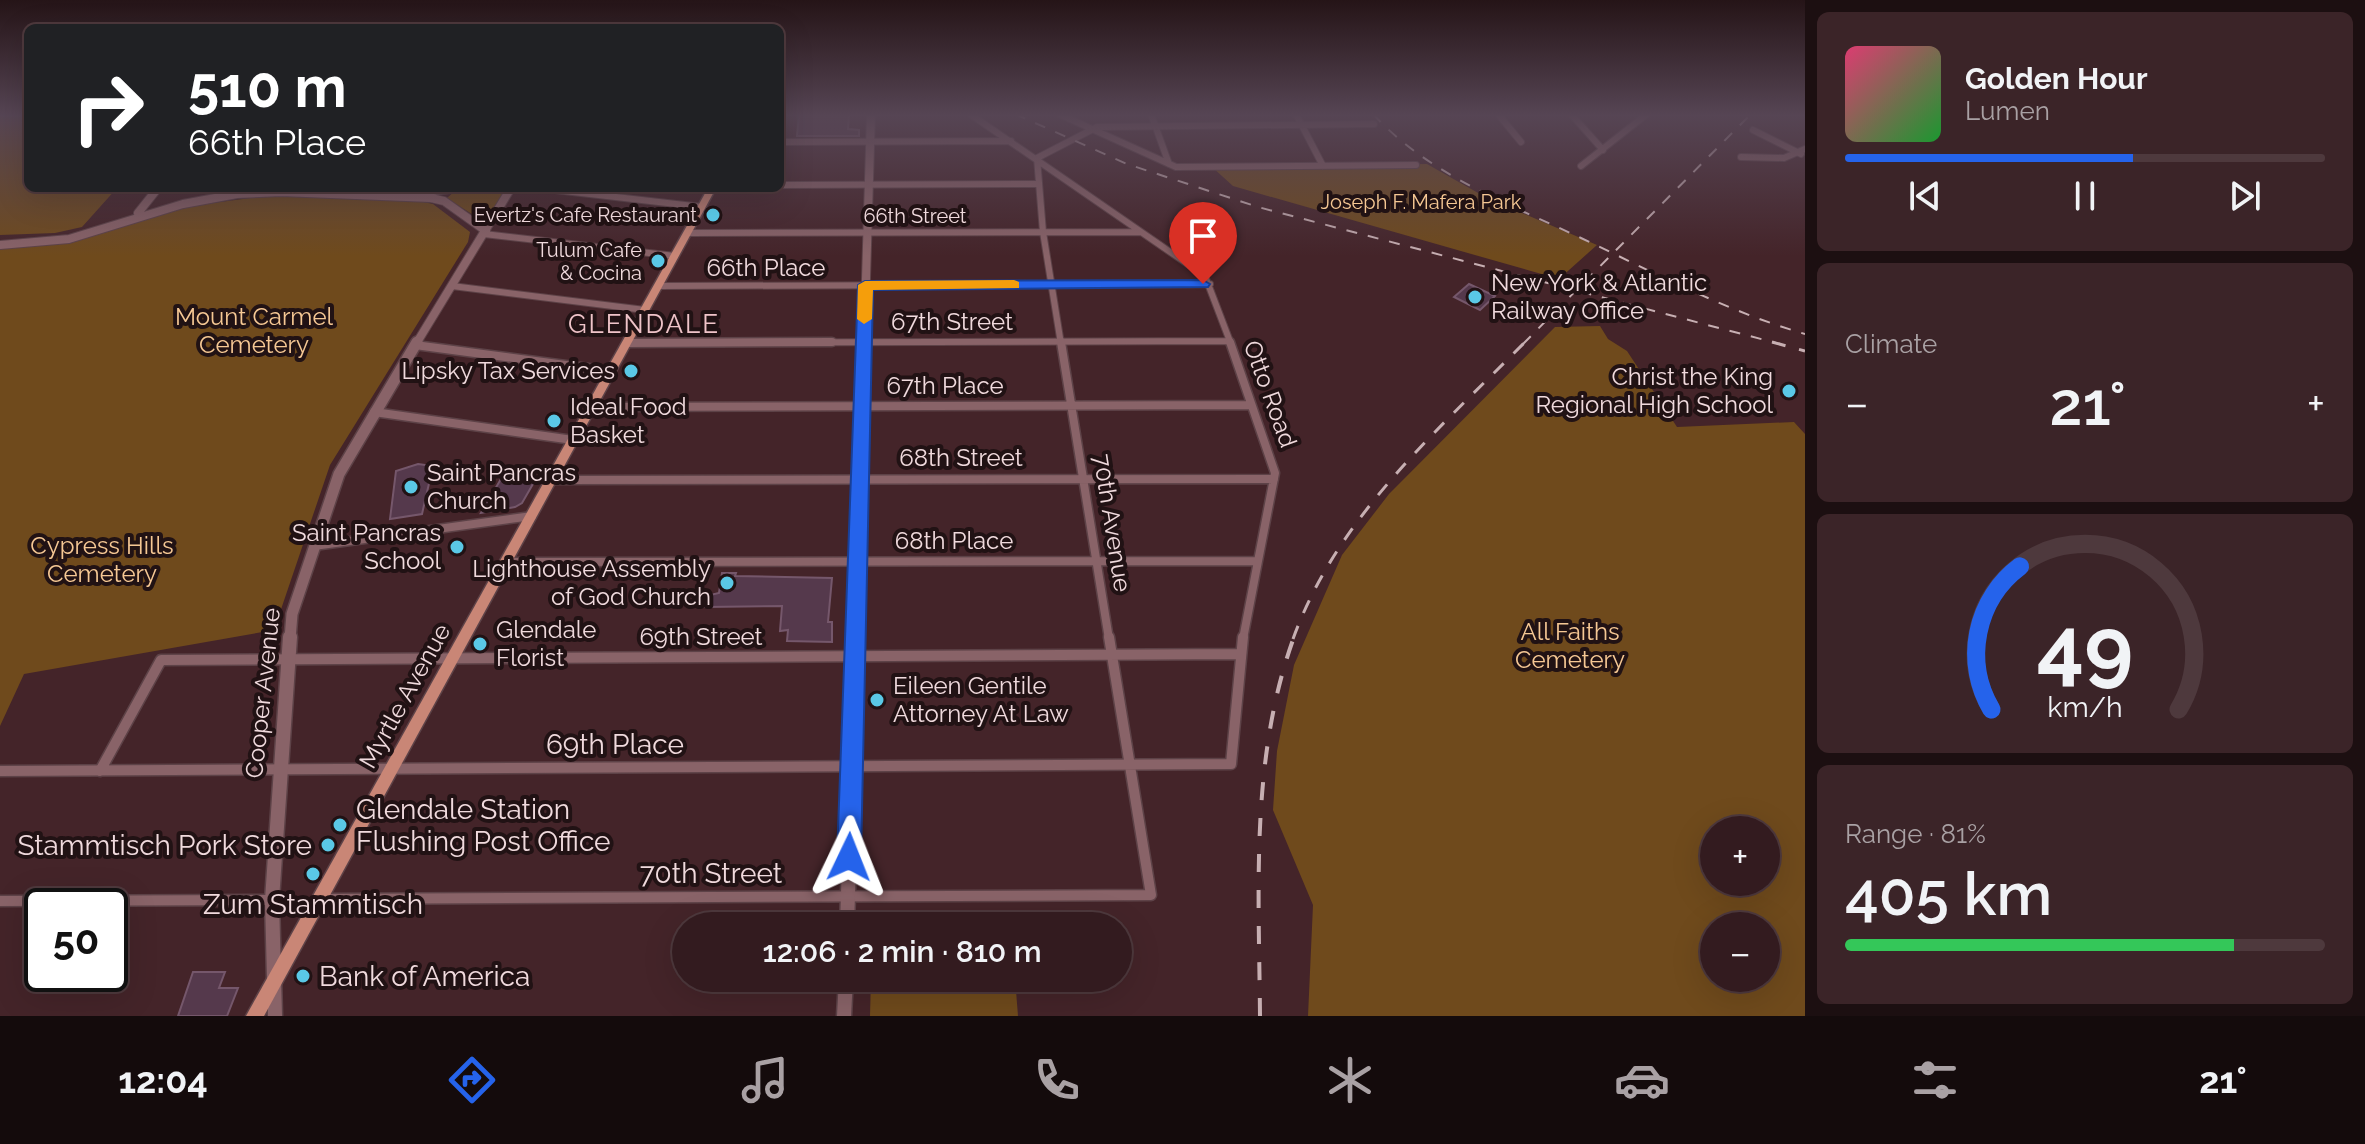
<!DOCTYPE html>
<html lang="en">
<head>
<meta charset="utf-8">
<style>
  :root { --surface:#331b1f; --page:#3b2428; --text:#f1f3f6; --muted:#a9a1a4; --line:#4e393d; --accent:#2563eb }
  body { margin:0; font-family:Raleway,sans-serif; background:var(--page); color:var(--text); height:100vh; display:flex; flex-direction:column; font-size:30px; white-space:nowrap }
  * { box-sizing:border-box; margin:0 }
  p { font-size:26px; color:var(--muted) }
  .icon { flex:none; width:44px; height:44px; fill:none; stroke:currentColor; stroke-width:2; stroke-linecap:round; stroke-linejoin:round }
  .map { position:relative; flex:1; overflow:hidden }
  .panel { display:flex; flex-direction:column; gap:12px; padding:12px; background:#1c0f11; width:560px }
  .panel>* { flex:none }
  .guide { position:absolute; left:24px; top:24px; width:760px; height:168px; border-radius:12px; box-shadow:0 8px 32px #0002,0 0 0 2px var(--line); background:#202124; color:#fff; overflow:hidden }
  .buttons { position:absolute; left:1700px; top:816px; display:grid; gap:16px }
  .buttons a { display:grid; place-items:center; width:80px; height:80px; border-radius:50%; background:var(--surface); box-shadow:0 8px 32px #0002,0 0 0 2px var(--line); font-size:40px }
  .speed { position:absolute; left:24px; top:888px; display:flex; gap:16px; font-size:40px; font-weight:700; text-align:center }
  .speed>* { display:grid; place-content:center; width:104px; height:104px; border-radius:50%; background:var(--surface); box-shadow:0 8px 32px #0002,0 0 0 2px var(--line); line-height:1 }
  .speed .limit { border:4px solid #111; border-radius:12px; background:#fff; color:#111 }
  .pin { position:absolute; display:grid; place-items:center; width:68px; height:68px; color:#fff; margin:-82px -34px; border-radius:50% 50% 50% 0; rotate:-45deg; box-shadow:0 0 8px #0007 }
  .pin .icon { rotate:45deg }
  .me { position:absolute; width:88px; margin:-44px; rotate:2deg; stroke-linejoin:round; filter:drop-shadow(0 0 6px #0008) }
  .turn { display:flex; align-items:center; gap:28px; height:168px; padding:0 32px; font-size:36px }
  .turn .icon { width:104px; height:104px; stroke-width:2.5 }
  .turn b { display:block; font-size:56px; line-height:68px }
  .big { font-size:60px; font-weight:600; line-height:1.1 }
  .panel .card { flex:1; display:flex; flex-direction:column; justify-content:center; gap:12px; min-width:0; padding:0 28px; border-radius:12px; background:var(--page) }
  .panel .dial { align-items:center; gap:0 }
  .dial svg { height:208px; overflow:visible; fill:none; stroke:var(--line); stroke-width:7; stroke-linecap:round; text-anchor:middle }
  .dial text { fill:var(--text); stroke:none }
  .song { display:flex; align-items:center; gap:24px }
  .cover { width:96px; height:96px; border-radius:12px; background:linear-gradient(135deg,hsl(340 70% 55%),hsl(130 70% 35%)) }
  .played { height:8px; border-radius:4px; background:linear-gradient(90deg,var(--accent) 60%,var(--line) 60%) }
  .keys { display:flex; justify-content:space-around; direction:ltr }
  .heat { display:flex; justify-content:space-between; align-items:center; font-size:44px; direction:ltr }
  .charge { height:12px; border-radius:6px; background:linear-gradient(90deg,#34c759 81%,var(--line) 0) }
  .trip { position:absolute; left:672px; top:912px; width:460px; height:80px; border-radius:40px; background:var(--surface); box-shadow:0 8px 32px #0002,0 0 0 2px var(--line); font-weight:600; line-height:80px; text-align:center }
  .tab-bar { display:flex; height:128px; justify-content:space-around; align-items:center; background:#140b0c; color:var(--muted) }
  .tab-bar .icon { width:56px; height:56px }
  .tab-bar .on { color:var(--accent) }
  .tab-bar b { font-size:36px; color:var(--text) }
  main { display:flex; flex:1; min-height:0 }
  .map>svg:first-child { display:block }
  .green { fill:#6f4a1c; fill-rule:evenodd }
  .building { fill:#55394c; stroke:#75576b; stroke-width:2 }
  .lines { fill:none; stroke-linecap:round; stroke-linejoin:round }
  .street-far2-casing { stroke:#5d4247; stroke-width:8 }
  .street-far1-casing { stroke:#5d4247; stroke-width:11 }
  .street-casing { stroke:#5d4247; stroke-width:13 }
  .secondary-far2-casing { stroke:#5d4247; stroke-width:10 }
  .secondary-far1-casing { stroke:#5d4247; stroke-width:14 }
  .secondary-casing { stroke:#5d4247; stroke-width:17 }
  .primary-casing { stroke:#5d4247; stroke-width:3 }
  .street-far2 { stroke:#896368; stroke-width:6 }
  .street-far1 { stroke:#896368; stroke-width:8 }
  .street { stroke:#896368; stroke-width:10 }
  .secondary-far2 { stroke:#896368; stroke-width:8 }
  .secondary-far1 { stroke:#896368; stroke-width:11 }
  .secondary { stroke:#896368; stroke-width:14 }
  .primary { fill:#c98676; fill-rule:evenodd }
  .rail-far2 { stroke:#c7afb2; stroke-width:2; stroke-dasharray:11 11; stroke-linecap:butt }
  .rail-far1 { stroke:#c7afb2; stroke-width:3; stroke-dasharray:14 14; stroke-linecap:butt }
  .rail { stroke:#c7afb2; stroke-width:4; stroke-dasharray:18 18; stroke-linecap:butt }
  .route { fill:#2563eb; stroke:#184099; stroke-width:2 }
  .slow { fill:#f59e0b }
  .poi-dot { fill:#5ac8e6; stroke:#211214; stroke-width:3 }
  .labels { text-anchor:middle; stroke-width:8; stroke-linejoin:round; paint-order:stroke }
  .far-park-label { font-size:20px; fill:#f6c894; stroke:#211214 }
  .far-poi-label { font-size:20px; fill:#f0dadd; stroke:#211214; text-anchor:end }
  .far-street-label { font-size:20px; fill:#f0dadd; stroke:#211214 }
  .street-label { font-size:24px; fill:#f0dadd; stroke:#211214 }
  .poi-label { font-size:24px; fill:#f0dadd; stroke:#211214; text-anchor:start }
  .park-label { font-size:24px; fill:#f6c894; stroke:#211214 }
  .neighbourhood-label { font-size:26px; letter-spacing:2px; fill:#efc4c9; stroke:#211214 }
  .near-street-label { font-size:28px; fill:#f0dadd; stroke:#211214 }
  .near-poi-label { font-size:28px; fill:#f0dadd; stroke:#211214; text-anchor:start }
</style>
</head>
<body>
<main>
<div class="map">
<svg width="1805" height="1016" viewBox="0 0 1805 1016">
  <rect width="100%" height="100%" fill="#442429"/>
  <path class="green" d="M0 114H28V188H117L82 227 55 233 0 235Z
    M1427 164 1487 198 1597 245 1559 279 1233 186 1212 167Z
    M474 188H507L494 215 481 220 447 198 455 191Z
    M280 194 419 201 433 204 470 232 468 242 330 465 274 630 24 674 0 726V247L65 243 190 206Z
    M1600 326 1608 339 1627 351 1677 427 1794 422 1805 434V1016H1308L1313 905 1273 810 1277 751 1294 665 1342 555 1389 494 1555 327ZM1714 830H1766V882H1714ZM1714 926H1766V978H1714Z
    M1010 911 1011 926H871V913Z
    M871 978H1015L1018 1016H870Z"/>
  <path class="building" d="M849 114 848 129 859 130V136H797L799 115Z
    M1469 284 1495 296 1480 310 1454 297Z
    M418 464 433 466 422 514 390 519 396 471Z
    M505 472 537 477 522 503 515 507 481 513Z
    M722 573H736L735 576 832 578 828 622H832V642L787 641 788 630 780 631 782 606 705 607 706 596 719 593Z
    M193 972H225L219 988H238L227 1016H178Z"/>
  <g class="lines">
    <g class="street-far2-casing">
      <path id="street-far2" d="M970 114 1205 276 1231 344
        M1059 114 1176 167 1416 165
        M1151 114 1169 164
        M1296 114 1323 166
        M1498 114 1521 142
        M1571 114 1603 150
        M1753 130 1801 154
        M780 142 1011 141
        M1741 157 1784 158 1805 149
        M1037 158 1097 127 1374 124
        M1037 158 1043 232 1061 344
        M1581 166 1647 114
        M780 185 1037 184
        M538 188 702 207
        M688 233 1141 232
        M484 234 675 256
        M452 286 645 310
        M659 286 1210 284
        M627 343 1229 341"/>
    </g>
    <g class="street-far1-casing">
      <path id="street-far1" d="M1061 342 1109 639
        M1230 342 1275 473 1243 639
        M627 343 832 342
        M415 345 611 371
        M592 407 1251 405
        M374 412 573 440
        M552 480 1274 479
        M314 546 532 516
        M506 562 1257 561"/>
    </g>
    <g class="street-casing">
      <path id="street" d="M0 771 1231 764 1243 637
        M100 771 161 660 1241 654
        M320 899 1151 895 1109 637
        M0 901 272 900"/>
    </g>
    <g class="secondary-far2-casing">
      <path id="secondary-far2" d="M421 192 460 188
        M138 213 158 188
        M0 245 69 239 183 204 237 194 281 192 431 198 444 201 486 231
        M416 344 511 188
        M864 344 871 114"/>
    </g>
    <g class="secondary-far1-casing">
      <path id="secondary-far1" d="M290 639 292 614 339 474 417 342
        M855 639 864 342"/>
    </g>
    <g class="secondary-casing">
      <path id="secondary" d="M847 926 856 637
        M275 1016 272 900 290 637
        M844 1016 846 978"/>
    </g>
    <g class="primary-casing">
      <path id="primary" d="M708 188H716L264 1016H246Z"/>
    </g>
    <use href="#street-far2" class="street-far2"/>
    <use href="#street-far1" class="street-far1"/>
    <use href="#street" class="street"/>
    <use href="#secondary-far2" class="secondary-far2"/>
    <use href="#secondary-far1" class="secondary-far1"/>
    <use href="#secondary" class="secondary"/>
    <use href="#primary" class="primary"/>
    <path class="rail-far2" d="M1015 114 1127 164 1258 207 1780 344
      M1373 114C1429 175 1507 203 1581 238 1655 273 1726 311 1805 334
      M1523 344 1751 114"/>
    <path class="rail-far1" d="M1772 342 1805 351
      M1293 639C1337 517 1436 432 1525 342"/>
    <path class="rail" d="M1260 1016C1259 889 1250 758 1294 637"/>
  </g>
  <linearGradient id="sky" x2="0" y2="1"><stop stop-color="#251417"/><stop offset="0.45" stop-color="#564554"/><stop offset="1" stop-color="#564554" stop-opacity="0"/></linearGradient>
  <rect width="1805" height="256" fill="url(#sky)"/>
  <path class="route" d="M1203 280 1210 284 1208 287 873 290 861 857 858 865 849 869 841 865 837 857 858 285 865 281Z"/>
  <path class="slow" d="M1014 280 1019 282V288L873 290 872 319 864 324 857 319 858 285 865 281Z"/>
  <g class="poi-dot">
    <circle cx="713" cy="215" r="8"/>
    <circle cx="658" cy="261" r="8"/>
    <circle cx="1475" cy="297" r="8"/>
    <circle cx="631" cy="371" r="8"/>
    <circle cx="1789" cy="391" r="8"/>
    <circle cx="554" cy="421" r="8"/>
    <circle cx="411" cy="487" r="8"/>
    <circle cx="457" cy="547" r="8"/>
    <circle cx="727" cy="583" r="8"/>
    <circle cx="480" cy="644" r="8"/>
    <circle cx="877" cy="700" r="8"/>
    <circle cx="340" cy="825" r="8"/>
    <circle cx="328" cy="845" r="8"/>
    <circle cx="313" cy="874" r="8"/>
    <circle cx="303" cy="976" r="8"/>
  </g>
  <g class="labels">
    <g class="far-park-label">
      <text x="1421" y="209">Joseph F. Mafera Park</text>
    </g>
    <g class="far-poi-label">
      <text x="697" y="222">Evertz's Cafe Restaurant</text>
      <text x="642" y="257">Tulum Cafe<tspan x="642" dy="23">&amp; Cocina</tspan></text>
    </g>
    <g class="far-street-label">
      <text x="915" y="223">66th Street</text>
    </g>
    <g class="street-label">
      <text x="766" y="276">66th Place</text>
      <text x="952" y="330">67th Street</text>
      <text x="945" y="394">67th Place</text>
      <text transform="translate(1270 394) rotate(70)" y="8">Otto Road</text>
      <text x="961" y="466">68th Street</text>
      <text transform="translate(1112 523) rotate(81)" y="8">70th Avenue</text>
      <text x="954" y="549">68th Place</text>
      <text x="701" y="645">69th Street</text>
      <text transform="translate(263 693) rotate(-84)" y="8">Cooper Avenue</text>
      <text transform="translate(405 696) rotate(-61)" y="8">Myrtle Avenue</text>
    </g>
    <g class="poi-label">
      <text x="1491" y="291">New York &amp; Atlantic<tspan x="1491" dy="28">Railway Office</tspan></text>
      <text x="615" y="379" text-anchor="end">Lipsky Tax Services</text>
      <text x="1773" y="385" text-anchor="end">Christ the King<tspan x="1773" dy="28">Regional High School</tspan></text>
      <text x="570" y="415">Ideal Food<tspan x="570" dy="28">Basket</tspan></text>
      <text x="427" y="481">Saint Pancras<tspan x="427" dy="28">Church</tspan></text>
      <text x="441" y="541" text-anchor="end">Saint Pancras<tspan x="441" dy="28">School</tspan></text>
      <text x="711" y="577" text-anchor="end">Lighthouse Assembly<tspan x="711" dy="28">of God Church</tspan></text>
      <text x="496" y="638">Glendale<tspan x="496" dy="28">Florist</tspan></text>
      <text x="893" y="694">Eileen Gentile<tspan x="893" dy="28">Attorney At Law</tspan></text>
    </g>
    <g class="park-label">
      <text x="254" y="325">Mount Carmel<tspan x="254" dy="28">Cemetery</tspan></text>
      <text x="102" y="554">Cypress Hills<tspan x="102" dy="28">Cemetery</tspan></text>
      <text x="1570" y="640">All Faiths<tspan x="1570" dy="28">Cemetery</tspan></text>
    </g>
    <g class="neighbourhood-label">
      <text x="644" y="333">GLENDALE</text>
    </g>
    <g class="near-street-label">
      <text x="615" y="754">69th Place</text>
      <text x="711" y="883">70th Street</text>
    </g>
    <g class="near-poi-label">
      <text x="356" y="819">Glendale Station<tspan x="356" dy="32">Flushing Post Office</tspan></text>
      <text x="312" y="855" text-anchor="end">Stammtisch Pork Store</text>
      <text x="313" y="914" text-anchor="middle">Zum Stammtisch</text>
      <text x="319" y="986">Bank of America</text>
    </g>
  </g>
</svg>
<div class="buttons">
<a>+</a>
<a>−</a>
</div>
<div class="speed"><div class="limit">50</div></div>
<div class="pin" style="left:1203px;top:284px;background:#d93025"><svg class="icon" aria-label="arrive" viewBox="0 0 24 24"><path d="M6 21V4h12l-3 4 3 4H6"/></svg></div>
<svg class="me" style="left:849px;top:857px" viewBox="-20 -20 40 40"><path d="M0-17L14 15 0 8-14 15z" fill="#2563eb" stroke="#fff" stroke-width="4"/></svg>
<div class="trip">12:06 · 2 min · 810 m</div>
<div class="guide">
<div class="turn"><svg class="icon" aria-label="right" viewBox="0 0 24 24"><path d="M7 20v-9h11M14 6l5 5-5 5"/></svg><div><b>510 m</b>66th Place</div></div>
</div>
</div>
<section class="panel">
<div class="card">
<div class="song"><i class="cover"></i><div><b>Golden Hour</b><p>Lumen</p></div></div>
<div class="played"></div>
<div class="keys"><svg class="icon" aria-label="previous" viewBox="0 0 24 24"><path d="M18 5L8 12l10 7zM5 5v14"/></svg><svg class="icon" aria-label="pause" viewBox="0 0 24 24"><path d="M8 5v14M16 5v14"/></svg><svg class="icon" aria-label="next" viewBox="0 0 24 24"><path d="M6 5l10 7-10 7zM19 5v14"/></svg></div>
</div>
<div class="card"><p>Climate</p>
<div class="heat"><a>−</a><b class="big">21°</b><a>+</a></div>
</div>
<div class="card dial"><svg viewBox="0 0 100 80">
<path d="M14 69A42 42 0 1 1 86 69"/>
<path d="M14 69A42 42 0 0 1 25 14" stroke="#2563eb"/>
<text x="50" y="56" font-size="32" font-weight="700">49</text>
<text x="50" y="72" font-size="11">km/h</text>
</svg></div>
<div class="card"><p>Range · 81%</p><b class="big">405 km</b><div class="charge"></div></div>
</section>
</main>
<nav class="tab-bar">
<b>12:04</b>
<svg class="icon on" aria-label="directions" viewBox="0 0 24 24"><path d="M12 3l9 9-9 9-9-9zM9 14v-3h6M13 9l2 2-2 2"/></svg>
<svg class="icon" aria-label="music" viewBox="0 0 24 24"><path d="M9 18V5l10-2v13"/><circle cx="6" cy="18" r="3"/><circle cx="16" cy="16" r="3"/></svg>
<svg class="icon" aria-label="phone" viewBox="0 0 24 24"><path d="M5 4h4l2 5-3 2q2 4 5 5l2-3 5 2v4C11 20 4 13 5 4z"/></svg>
<svg class="icon" aria-label="climate" viewBox="0 0 24 24"><path d="M12 3v18M4 7l16 10M4 17L20 7"/></svg>
<svg class="icon" aria-label="car" viewBox="0 0 24 24"><path d="M5 17H2v-5l4-1 3-4h7l3 4 3 1v5h-3M9 17h6M6 11h13"/><circle cx="7" cy="17" r="2"/><circle cx="17" cy="17" r="2"/></svg>
<svg class="icon" aria-label="filters" viewBox="0 0 24 24"><path d="M4 7h16M4 17h16"/><circle cx="9" cy="7" r="2"/><circle cx="15" cy="17" r="2"/></svg>
<b>21°</b>
</nav>
</body>
</html>
